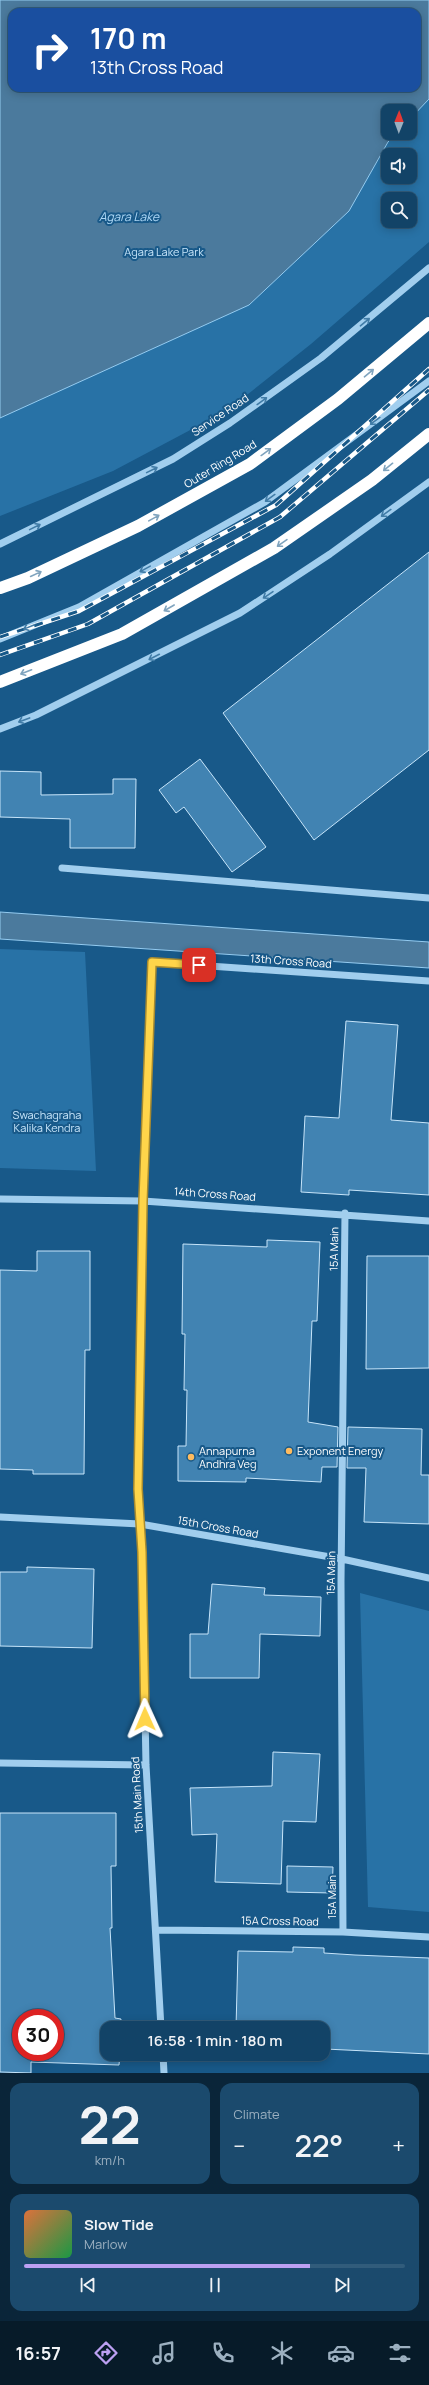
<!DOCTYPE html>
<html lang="en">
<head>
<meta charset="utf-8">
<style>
  :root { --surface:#124367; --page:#1b4a6d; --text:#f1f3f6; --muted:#9cb0c0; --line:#315c7b; --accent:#bca0f2 }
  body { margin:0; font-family:Manrope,sans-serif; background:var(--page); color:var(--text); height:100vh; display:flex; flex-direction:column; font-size:15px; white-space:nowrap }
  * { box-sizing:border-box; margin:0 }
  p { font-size:13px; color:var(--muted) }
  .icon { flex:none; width:22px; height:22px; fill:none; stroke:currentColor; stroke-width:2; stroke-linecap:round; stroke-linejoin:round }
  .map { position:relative; height:2073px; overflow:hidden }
  .side { display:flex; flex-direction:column; gap:10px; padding:10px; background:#0a2539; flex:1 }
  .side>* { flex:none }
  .banner { position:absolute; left:8px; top:8px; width:413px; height:84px; border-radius:12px; box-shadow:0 2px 10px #0003,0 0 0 1px var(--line); background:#1a4fa0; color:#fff; overflow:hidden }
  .needle { width:26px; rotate:1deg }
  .tools { position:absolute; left:381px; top:104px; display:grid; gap:8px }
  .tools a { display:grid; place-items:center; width:36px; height:36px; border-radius:8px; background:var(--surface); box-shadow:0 2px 10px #0003,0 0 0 1px var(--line); font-size:20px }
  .speed { position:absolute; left:12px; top:2009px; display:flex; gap:8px; font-size:20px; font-weight:700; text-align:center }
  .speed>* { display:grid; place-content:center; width:52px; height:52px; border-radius:50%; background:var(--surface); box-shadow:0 2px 10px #0003,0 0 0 1px var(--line); line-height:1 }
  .speed .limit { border:6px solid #d22; background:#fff; color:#111 }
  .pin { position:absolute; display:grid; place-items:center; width:34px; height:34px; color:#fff; margin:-17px; border-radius:8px; box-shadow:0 2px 6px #0006 }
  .me { position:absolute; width:44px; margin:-22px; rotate:359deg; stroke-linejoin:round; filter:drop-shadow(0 0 3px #0008) }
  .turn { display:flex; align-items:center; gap:14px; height:84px; padding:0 16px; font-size:18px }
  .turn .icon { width:52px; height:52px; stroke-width:2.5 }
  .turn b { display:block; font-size:28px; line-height:34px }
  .big { font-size:30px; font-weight:600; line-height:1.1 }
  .side .widget { flex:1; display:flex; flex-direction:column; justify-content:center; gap:6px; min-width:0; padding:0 14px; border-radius:12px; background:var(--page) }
  .side .dial { align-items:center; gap:0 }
  .dial b { font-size:52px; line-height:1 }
  .song { display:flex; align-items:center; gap:12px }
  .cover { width:48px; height:48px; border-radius:6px; background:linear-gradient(135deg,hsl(20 70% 55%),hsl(140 70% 35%)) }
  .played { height:4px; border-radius:2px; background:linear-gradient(90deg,var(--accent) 75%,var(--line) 75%) }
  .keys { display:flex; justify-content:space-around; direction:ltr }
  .heat { display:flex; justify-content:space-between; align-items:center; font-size:22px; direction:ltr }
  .side .tiles { flex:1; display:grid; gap:10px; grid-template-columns:1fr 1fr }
  .widget:last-child { grid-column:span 2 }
  .trip { position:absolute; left:100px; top:2021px; width:230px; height:40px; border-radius:12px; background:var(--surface); box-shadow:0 2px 10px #0003,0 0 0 1px var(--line); font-weight:600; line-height:40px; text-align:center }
  .tabs { display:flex; height:64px; justify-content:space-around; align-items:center; background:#071b29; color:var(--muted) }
  .tabs .icon { width:28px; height:28px }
  .tabs .on { color:var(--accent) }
  .tabs b { font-size:18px; color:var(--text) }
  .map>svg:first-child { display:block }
  .green { fill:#2872a6; fill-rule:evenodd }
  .water { fill:#4b7a9d; stroke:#94cbf0; fill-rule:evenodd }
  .building { fill:#4183b2; stroke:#c7e5fa; fill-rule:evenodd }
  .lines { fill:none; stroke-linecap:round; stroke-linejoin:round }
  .minor { stroke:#a1ceee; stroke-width:7 }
  .highway { stroke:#fff; stroke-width:12 }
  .rail-casing { stroke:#fff; stroke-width:4.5 }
  .rail { stroke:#185989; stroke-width:3; stroke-dasharray:9; stroke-linecap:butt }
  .oneway { stroke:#417ca7 }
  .oneway2 { stroke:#80a4be }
  .route-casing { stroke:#a68a30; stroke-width:10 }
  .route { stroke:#ffd54a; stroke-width:7 }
  .poi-dot { fill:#ffbb5e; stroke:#185989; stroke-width:1.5 }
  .labels { text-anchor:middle; stroke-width:4; stroke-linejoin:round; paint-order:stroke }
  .park-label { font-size:11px; fill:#c7e5fa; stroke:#185989 }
  .street-label { font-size:11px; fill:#fff; stroke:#185989 }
  .poi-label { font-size:11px; fill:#fff; stroke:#185989; text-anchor:start }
  .water-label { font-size:12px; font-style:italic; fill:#add7f5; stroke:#185989 }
</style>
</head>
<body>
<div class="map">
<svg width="429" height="2073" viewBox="0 0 429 2073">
  <rect width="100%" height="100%" fill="#185989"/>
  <path class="green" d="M0 0H429V242L311 344 228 410 113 471 0 516ZM12 12H417V88H12ZM388 111H410V133H388ZM388 155H410V177H388ZM388 199H410V221H388Z
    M0 949 85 952 96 1171 0 1168Z
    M360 1593 429 1611V1912L368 1907Z"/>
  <path class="water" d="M0 0H429V99L410 119V111H388V133H397L388 142 349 211 249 305 0 418ZM12 12H417V88H12Z
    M0 912 429 942V968L0 939Z"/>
  <path class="building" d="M429 552V750L314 840 223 713Z
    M200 759 266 847 232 872 184 807 176 813 159 790Z
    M0 771 41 772V795L113 794V779H136L135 848H70V819L0 817Z
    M346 1021 398 1025 391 1120 429 1123V1195L349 1190V1195L301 1192 305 1116 339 1118Z
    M267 1240 320 1242 317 1321H312L308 1422 338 1427 337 1467H322L321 1482 246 1478V1482L178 1481V1446H186L187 1390H184L185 1334H182L183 1244 267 1247Z
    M37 1251H90V1350H85L84 1474H33V1470L0 1469V1270L37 1271Z
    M367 1256H429V1368L366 1369Z
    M348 1427 422 1429 421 1475H429V1524L364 1522 366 1468H347Z
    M27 1567 94 1569 92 1648 0 1646V1572H27Z
    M212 1584 265 1588 264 1595 321 1597 320 1636 260 1634 259 1678H190V1634H208Z
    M273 1752 320 1754 316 1822 283 1821 281 1884 215 1882 217 1834 192 1835 190 1788 272 1786Z
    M0 1813H116V1866H111L112 1928H110L115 2018 121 2019 120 2028H107V2054H120L119 2065 31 2062V2073L0 2072ZM21 2018H55V2052H21Z
    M287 1866 333 1867 332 1893 287 1892Z
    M293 1947 324 1948V1953L355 1955 429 1958V2054L325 2049 326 2028H236L238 1951 293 1952Z"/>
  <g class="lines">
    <path class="minor" d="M0 544 173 459 230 423 321 358 429 268
      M0 639 79 607 265 502 429 381
      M0 729 36 715 240 613 330 554 429 482
      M62 868 429 898
      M0 1199 143 1201 429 1221
      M0 1517 140 1524 342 1559 429 1578
      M0 1763 146 1765
      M156 1930 343 1932 429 1937
      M343 1932 341 1582 345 1213
      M161 2028 146 1765 142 1552 138 1489 143 1201 152 962 429 981
      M163 2054 164 2073"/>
    <path class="highway" d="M0 588 28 578 138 526 250 464 338 399 429 323
      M0 682 122 634 274 548 372 480 429 434"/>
    <g class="rail-casing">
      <path id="rail" d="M0 637 79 611 276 505 429 369
        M0 655 88 624 280 517 429 390"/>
    </g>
    <use href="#rail" class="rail"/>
  </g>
  <defs><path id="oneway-shaft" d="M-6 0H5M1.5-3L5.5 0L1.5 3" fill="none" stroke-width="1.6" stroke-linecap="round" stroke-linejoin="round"/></defs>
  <g class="oneway">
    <use href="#oneway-shaft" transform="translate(365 322) rotate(-40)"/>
    <use href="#oneway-shaft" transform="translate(262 401) rotate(-36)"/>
    <use href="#oneway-shaft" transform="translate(375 421) rotate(144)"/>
    <use href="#oneway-shaft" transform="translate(152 470) rotate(-26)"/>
    <use href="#oneway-shaft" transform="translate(270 498) rotate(144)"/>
    <use href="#oneway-shaft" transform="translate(386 513) rotate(144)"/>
    <use href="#oneway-shaft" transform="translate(35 527) rotate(-26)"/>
    <use href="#oneway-shaft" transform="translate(145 569) rotate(151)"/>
    <use href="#oneway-shaft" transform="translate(268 595) rotate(146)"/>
    <use href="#oneway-shaft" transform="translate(29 627) rotate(158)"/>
    <use href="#oneway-shaft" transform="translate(154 657) rotate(153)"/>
    <use href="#oneway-shaft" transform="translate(24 720) rotate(160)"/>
  </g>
  <g class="oneway2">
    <use href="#oneway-shaft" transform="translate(369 373) rotate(-40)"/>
    <use href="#oneway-shaft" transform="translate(266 452) rotate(-36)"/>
    <use href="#oneway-shaft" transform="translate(388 467) rotate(141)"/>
    <use href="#oneway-shaft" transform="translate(154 518) rotate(-29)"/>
    <use href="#oneway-shaft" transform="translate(282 543) rotate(145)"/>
    <use href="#oneway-shaft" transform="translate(36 574) rotate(-25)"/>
    <use href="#oneway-shaft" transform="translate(169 608) rotate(150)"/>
    <use href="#oneway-shaft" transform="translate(26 672) rotate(159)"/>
  </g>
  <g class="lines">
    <g class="route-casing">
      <path id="route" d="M145 1719 142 1552 138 1489 143 1201 152 962 199 965"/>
    </g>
    <use href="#route" class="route"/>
  </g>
  <g class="poi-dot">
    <circle cx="289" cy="1451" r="4"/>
    <circle cx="191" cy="1457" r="4"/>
  </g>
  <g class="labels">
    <g class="park-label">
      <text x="164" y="256">Agara Lake Park</text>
      <text x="47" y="1119">Swachagraha<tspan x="47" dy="13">Kalika Kendra</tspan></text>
    </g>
    <g class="street-label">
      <text transform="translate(220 415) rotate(-34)" y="4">Service Road</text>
      <text transform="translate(220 464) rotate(-31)" y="4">Outer Ring Road</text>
      <text transform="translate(291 961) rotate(4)" y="4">13th Cross Road</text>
      <text transform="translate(215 1194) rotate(4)" y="4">14th Cross Road</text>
      <text transform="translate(334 1249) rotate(-89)" y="4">15A Main</text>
      <text transform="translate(218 1527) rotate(10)" y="4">15th Cross Road</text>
      <text transform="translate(331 1573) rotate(-89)" y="4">15A Main</text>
      <text transform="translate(137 1795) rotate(-93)" y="4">15th Main Road</text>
      <text transform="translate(332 1897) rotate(-90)" y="4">15A Main</text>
      <text transform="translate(280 1921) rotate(1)" y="4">15A Cross Road</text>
    </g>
    <g class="poi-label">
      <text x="199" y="1455">Annapurna<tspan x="199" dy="13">Andhra Veg</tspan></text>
      <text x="297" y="1455">Exponent Energy</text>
    </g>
    <g class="water-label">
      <text x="129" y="221">Agara Lake</text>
    </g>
  </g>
</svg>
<div class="tools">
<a><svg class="needle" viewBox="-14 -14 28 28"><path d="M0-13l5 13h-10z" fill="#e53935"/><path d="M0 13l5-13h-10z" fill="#9cb0c0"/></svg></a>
<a><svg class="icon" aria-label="sound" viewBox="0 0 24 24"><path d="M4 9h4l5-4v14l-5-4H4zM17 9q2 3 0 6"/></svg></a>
<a><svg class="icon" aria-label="search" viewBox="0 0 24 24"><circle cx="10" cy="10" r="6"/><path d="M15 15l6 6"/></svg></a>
</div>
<div class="speed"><div class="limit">30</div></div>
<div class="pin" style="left:199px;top:965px;background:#d93025"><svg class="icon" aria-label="arrive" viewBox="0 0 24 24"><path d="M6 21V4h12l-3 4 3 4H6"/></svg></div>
<svg class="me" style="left:145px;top:1719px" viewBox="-20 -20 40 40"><path d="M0-17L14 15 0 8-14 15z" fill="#ffd54a" stroke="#fff" stroke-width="4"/></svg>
<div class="trip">16:58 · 1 min · 180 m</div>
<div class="banner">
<div class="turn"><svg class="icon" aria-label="right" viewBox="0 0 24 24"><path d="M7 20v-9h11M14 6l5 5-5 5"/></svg><div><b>170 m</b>13th Cross Road</div></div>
</div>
</div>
<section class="side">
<div class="tiles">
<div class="widget dial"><b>22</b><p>km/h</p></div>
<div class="widget"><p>Climate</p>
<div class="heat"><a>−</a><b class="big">22°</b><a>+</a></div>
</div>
<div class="widget">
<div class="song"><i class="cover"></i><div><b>Slow Tide</b><p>Marlow</p></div></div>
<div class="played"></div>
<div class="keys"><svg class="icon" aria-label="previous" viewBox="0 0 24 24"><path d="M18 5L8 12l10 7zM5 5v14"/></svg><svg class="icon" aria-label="pause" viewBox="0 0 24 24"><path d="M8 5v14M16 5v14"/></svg><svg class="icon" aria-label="next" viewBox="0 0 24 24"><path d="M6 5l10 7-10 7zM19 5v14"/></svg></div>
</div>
</div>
</section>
<nav class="tabs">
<b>16:57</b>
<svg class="icon on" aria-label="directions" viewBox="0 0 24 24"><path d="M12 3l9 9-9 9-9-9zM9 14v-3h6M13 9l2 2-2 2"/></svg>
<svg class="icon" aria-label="music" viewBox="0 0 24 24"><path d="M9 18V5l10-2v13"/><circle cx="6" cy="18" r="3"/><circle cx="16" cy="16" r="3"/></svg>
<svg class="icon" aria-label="phone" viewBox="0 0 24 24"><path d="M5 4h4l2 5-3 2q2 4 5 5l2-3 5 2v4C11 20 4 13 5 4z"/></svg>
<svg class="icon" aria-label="climate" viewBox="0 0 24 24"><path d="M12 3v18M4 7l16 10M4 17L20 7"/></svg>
<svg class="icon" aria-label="car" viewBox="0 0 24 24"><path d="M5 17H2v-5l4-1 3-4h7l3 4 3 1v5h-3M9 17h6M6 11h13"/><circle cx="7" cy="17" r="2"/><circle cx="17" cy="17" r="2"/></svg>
<svg class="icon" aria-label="filters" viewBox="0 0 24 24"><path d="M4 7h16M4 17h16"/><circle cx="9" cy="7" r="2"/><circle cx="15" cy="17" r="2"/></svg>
</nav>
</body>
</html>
